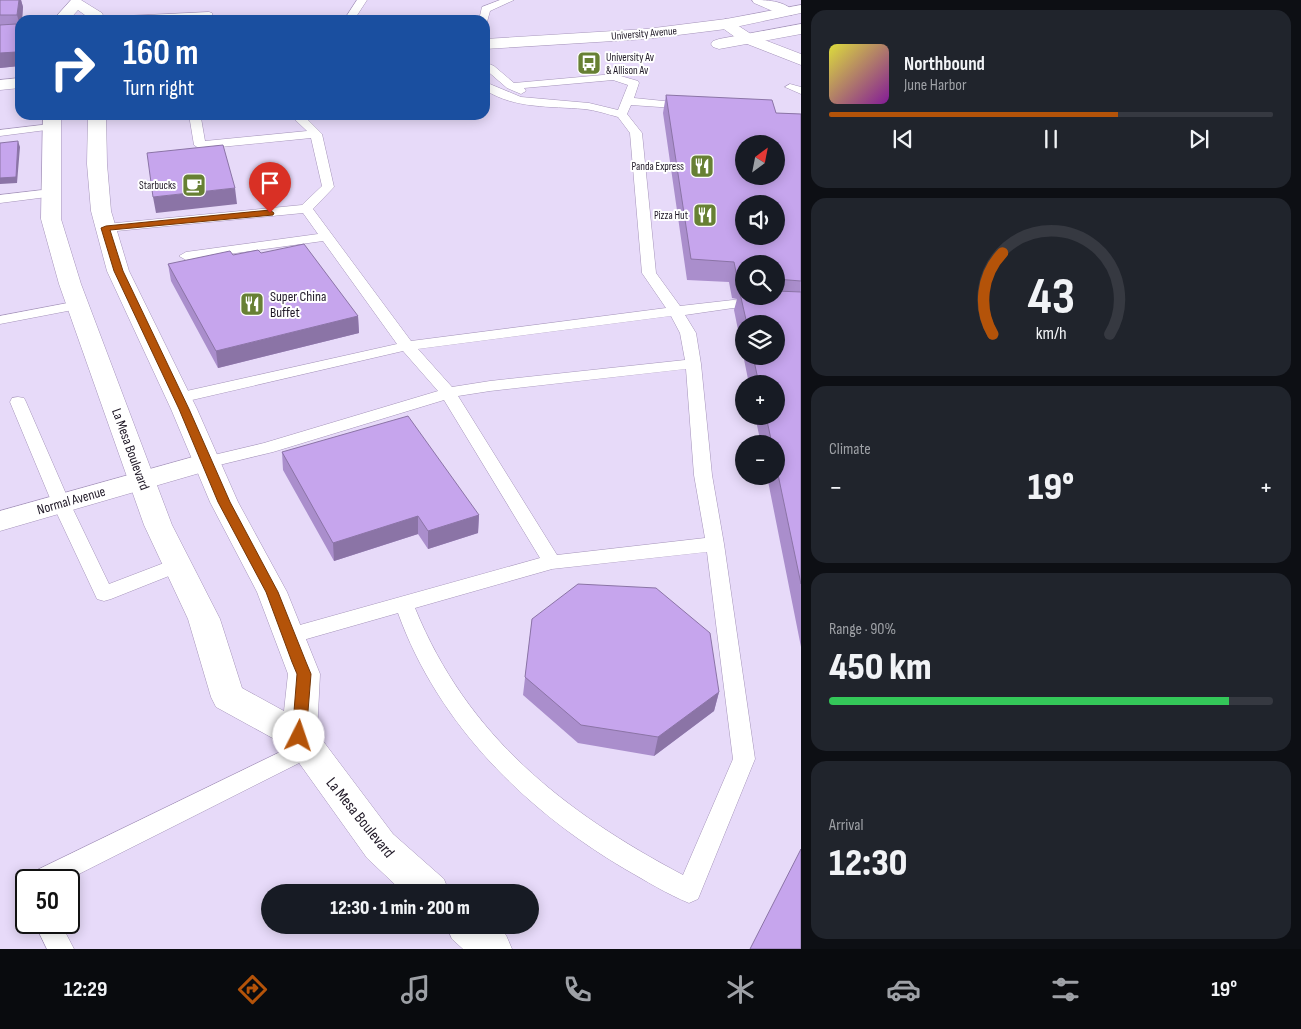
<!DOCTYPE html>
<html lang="en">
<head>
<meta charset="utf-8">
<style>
  :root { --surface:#171b24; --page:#20242c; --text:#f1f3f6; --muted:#9ea1a6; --line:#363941; --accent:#b45309 }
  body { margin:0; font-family:"Sofia Sans Condensed",sans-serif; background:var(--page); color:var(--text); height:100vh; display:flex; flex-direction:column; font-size:19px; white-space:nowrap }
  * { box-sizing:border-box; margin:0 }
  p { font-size:16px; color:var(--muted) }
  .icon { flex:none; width:28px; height:28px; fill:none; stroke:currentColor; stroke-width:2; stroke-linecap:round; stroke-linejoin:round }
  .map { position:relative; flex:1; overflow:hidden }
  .sheet { display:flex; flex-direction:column; gap:10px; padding:10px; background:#0d0f14; width:500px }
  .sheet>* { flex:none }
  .guide { position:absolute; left:15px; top:15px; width:475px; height:105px; border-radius:15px; box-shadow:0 2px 12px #0003; background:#1a4fa0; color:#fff; overflow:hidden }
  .needle { width:32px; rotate:32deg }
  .fabs { position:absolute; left:735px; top:135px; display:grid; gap:10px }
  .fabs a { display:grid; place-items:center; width:50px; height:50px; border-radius:50%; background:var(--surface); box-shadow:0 2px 12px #0003; font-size:25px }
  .speed { position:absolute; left:15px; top:869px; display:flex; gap:10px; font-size:25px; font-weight:700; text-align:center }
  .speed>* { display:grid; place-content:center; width:65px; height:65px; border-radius:50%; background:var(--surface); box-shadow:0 2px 12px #0003; line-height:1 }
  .speed .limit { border:2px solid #111; border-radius:8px; background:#fff; color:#111 }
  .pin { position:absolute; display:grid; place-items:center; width:42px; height:42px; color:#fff; margin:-51px -21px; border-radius:50% 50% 50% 0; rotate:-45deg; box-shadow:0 0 5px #0007 }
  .pin .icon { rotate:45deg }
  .me { position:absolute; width:55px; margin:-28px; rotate:4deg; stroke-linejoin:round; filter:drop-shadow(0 0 4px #0008) }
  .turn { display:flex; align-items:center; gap:18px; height:105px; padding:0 25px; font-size:22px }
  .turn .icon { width:65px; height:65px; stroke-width:2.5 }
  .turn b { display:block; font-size:35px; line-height:42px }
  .big { font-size:38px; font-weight:800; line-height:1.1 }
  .sheet .tile { flex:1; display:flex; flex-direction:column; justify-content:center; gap:8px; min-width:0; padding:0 18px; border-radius:15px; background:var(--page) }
  .sheet .dial { align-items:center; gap:0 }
  .dial svg { height:130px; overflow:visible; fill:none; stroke:var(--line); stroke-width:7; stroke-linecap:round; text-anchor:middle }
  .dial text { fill:var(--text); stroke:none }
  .song { display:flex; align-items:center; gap:15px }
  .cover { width:60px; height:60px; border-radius:8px; background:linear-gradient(135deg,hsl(60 70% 55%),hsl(290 70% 35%)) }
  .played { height:5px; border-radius:2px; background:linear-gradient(90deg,var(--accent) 65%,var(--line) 65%) }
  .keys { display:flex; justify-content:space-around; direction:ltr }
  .heat { display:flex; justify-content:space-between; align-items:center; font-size:28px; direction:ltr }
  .charge { height:8px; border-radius:4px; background:linear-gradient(90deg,#34c759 90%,var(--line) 0) }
  .trip { position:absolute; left:261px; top:884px; width:278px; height:50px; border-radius:25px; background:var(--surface); box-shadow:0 2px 12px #0003; font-weight:800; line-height:50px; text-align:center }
  .tabs { display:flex; height:80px; justify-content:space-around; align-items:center; background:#090b0e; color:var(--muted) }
  .tabs .icon { width:35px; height:35px }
  .tabs .on { color:var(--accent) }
  .tabs b { font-size:22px; color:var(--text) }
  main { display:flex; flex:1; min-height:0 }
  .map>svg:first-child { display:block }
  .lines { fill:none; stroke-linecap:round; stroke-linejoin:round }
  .service-casing { stroke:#a594ba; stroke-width:1 }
  .minor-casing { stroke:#a594ba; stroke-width:1 }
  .tertiary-casing { stroke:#a594ba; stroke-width:1 }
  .secondary-casing { stroke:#a594ba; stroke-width:1 }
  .primary-casing { stroke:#a594ba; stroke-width:1 }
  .service { fill:#fff; fill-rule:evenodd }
  .minor { fill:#fff; fill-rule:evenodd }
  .tertiary { fill:#fff; fill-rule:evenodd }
  .secondary { fill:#fff; fill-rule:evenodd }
  .primary { fill:#fff; fill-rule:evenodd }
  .wall { fill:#aa8ecc; fill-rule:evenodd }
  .shaded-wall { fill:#8b74a6 }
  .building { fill:#c6a5ed; stroke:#8b74a6; fill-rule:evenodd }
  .route { fill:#b45309; stroke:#753606 }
  .labels { text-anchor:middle; stroke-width:4; stroke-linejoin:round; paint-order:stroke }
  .far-street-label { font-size:11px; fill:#1f1826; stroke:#fff }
  .far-poi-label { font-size:11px; fill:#1f1826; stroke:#fff; text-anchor:end }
  .poi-label { font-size:14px; fill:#1f1826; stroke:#fff; text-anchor:start }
  .street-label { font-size:14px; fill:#1f1826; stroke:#fff }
  .near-street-label { font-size:16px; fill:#1f1826; stroke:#fff }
</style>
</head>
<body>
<main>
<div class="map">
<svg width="801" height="949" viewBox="0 0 801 949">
  <rect width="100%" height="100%" fill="#e7daf9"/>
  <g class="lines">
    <g class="service-casing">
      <path id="service" d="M357 0H367L354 20H344Z
        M500 0H514L490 11 487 22 479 20 482 7Z
        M209 12 212 13V17L166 20H102L107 17Z
        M485 62 494 66 514 83 614 74 638 81 639 83 634 98 693 104 695 106 693 108 689 109 631 105 627 114 642 133 656 273 680 306 733 300 801 304V312L733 308 685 315 696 333 701 364 712 475 724 544 755 759 698 899 689 903C667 894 646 881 625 869 525 810 438 724 398 613L289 644 282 642 279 636 282 630 540 558 444 400 273 452 207 468 201 466 198 462 201 458 264 443 438 391 403 351 179 403 173 402 171 398 173 394 397 344 323 241 186 260 179 256 186 252 318 234 303 213 106 232 99 228 106 224 302 205 322 186 311 138 200 149 194 145 189 115H204L201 118 205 141 307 131 290 115H303L322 134 334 187 313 209 411 341 666 308 642 273 630 133 618 117C607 114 595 110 584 109 550 106 515 109 485 90V82L521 97 589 103 618 110 628 85 613 80 524 88 526 91 521 94 507 88 485 69ZM671 316 680 333 685 360 490 381 452 387 418 349ZM686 369 694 475 705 538 557 555 458 396 490 391ZM707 552 733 759 683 875C564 812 467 736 415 608L552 569Z
        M790 84 801 87V94L785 87Z
        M50 124 56 127 54 129 0 136V130Z
        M51 189 57 193 55 196 0 203V195Z
        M78 301 83 302 85 305 83 308 0 324V316Z
        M18 397 24 398 26 402 70 503 109 584 177 558 184 560 187 565 184 570 111 599 104 601 97 599 52 503 10 402 12 398Z
        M307 739 315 741 318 748 315 755 67 880H30L33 872Z
        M34 922H60L74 949H47Z"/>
    </g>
    <g class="minor-casing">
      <path id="minor" d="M752 0C765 0 785 0 794 12L792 15H782L754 3Z"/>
    </g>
    <g class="tertiary-casing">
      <path id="tertiary" d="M726 19 731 21 754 36 801 54V65L742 42 721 27 718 24 721 21Z
        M207 453 217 456 221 462 217 468 0 531V511Z"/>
    </g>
    <g class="secondary-casing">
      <path id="secondary" d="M71 0H81L102 13 105 20H89V18L78 10 69 20H53Z
        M43 115H61V219L81 284 172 525 220 619 242 688 284 711 288 674 257 592 210 502 171 409 107 271 91 211 87 164 88 115H106L107 164 111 211 129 271 197 409 238 502 287 592 320 674 317 733 393 834 444 879 449 892H403L367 858 287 746 216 707 211 697 188 619 144 525 59 284 41 219Z
        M446 925H495L506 935 512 949H463L452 939Z"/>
    </g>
    <g class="primary-casing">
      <path id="primary" d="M801 5V13L726 29 646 39 485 49V39L646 29 726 19Z
        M801 24V34L719 49 713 47 711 44 713 41 719 39Z
        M20 78V88L0 90V80Z"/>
    </g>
    <use href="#service" class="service"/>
    <use href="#minor" class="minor"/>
    <use href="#tertiary" class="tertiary"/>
    <use href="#secondary" class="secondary"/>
    <use href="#primary" class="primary"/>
  </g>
  <path class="wall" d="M0 0H21L23 7 22 20H20V28H17L20 38 19 66 0 68Z
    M666 95 776 113 801 114V647L767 476H776V444H761L755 416H776V384H749L734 310 737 299 732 298 729 282 687 280 663 113ZM744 264H776V296H744ZM744 324H776V356H744Z
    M261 253 358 316 359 333 218 368 171 281 168 264 233 255Z
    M282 452 479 515 478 533 428 549 418 534 334 561 283 470Z
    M532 619 719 692 714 711 654 756 578 743 523 695Z"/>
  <path class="shaded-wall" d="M19 0H21L23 7 22 20H20V26L17 15Z
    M16 24 20 38 19 66 0 68V53Z
    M18 141 20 147 17 183 0 184V178Z
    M235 188 237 204 156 213 153 197Z
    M358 316 359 333 218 368 216 351Z
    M479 515 478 533 428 549V531Z
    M418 516V534L334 561 333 543Z
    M719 692 714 711 654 756 658 737Z"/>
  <path class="building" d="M0 0H19L17 15H0Z
    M16 24V52L0 53V25Z
    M666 95 772 100 776 113 801 114V281L776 279V264H744V278L737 277 734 262 691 259ZM744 144H776V176H744ZM744 204H776V236H744Z
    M18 141 16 177 0 178V143Z
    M223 145 235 188 153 197 147 153Z
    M304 244 358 316 216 351 168 264 230 251 233 255 258 250 261 253Z
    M739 289H744V296H776V291L801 292V584L776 465V444H772L766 416H776V384H759L753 356H776V324H747Z
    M408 416 479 515 428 531 418 516 333 543 282 452Z
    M578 584 656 588 710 633 719 692 658 737 581 725 525 677 532 619Z
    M801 849V949H750Z"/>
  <path class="route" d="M270 210 274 213 273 215 110 230 123 271 189 409 230 502 278 592 306 662 311 674 306 736 304 740 299 742 294 740 292 736 297 674 292 662 266 592 218 502 179 409 114 271 101 228 106 226Z"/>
  <defs>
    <g id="bus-square" transform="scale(1.25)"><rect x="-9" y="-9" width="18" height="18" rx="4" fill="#678034" stroke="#fff"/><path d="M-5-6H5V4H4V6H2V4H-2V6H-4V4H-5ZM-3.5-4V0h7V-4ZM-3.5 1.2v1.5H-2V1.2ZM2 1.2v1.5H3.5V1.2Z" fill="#fff"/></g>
    <g id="restaurant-square" transform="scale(1.25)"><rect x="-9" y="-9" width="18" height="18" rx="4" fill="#678034" stroke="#fff"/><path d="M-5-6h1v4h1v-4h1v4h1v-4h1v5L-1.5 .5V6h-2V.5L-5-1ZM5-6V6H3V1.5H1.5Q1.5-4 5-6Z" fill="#fff"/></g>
    <g id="cafe-square" transform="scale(1.25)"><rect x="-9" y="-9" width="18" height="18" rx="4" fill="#678034" stroke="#fff"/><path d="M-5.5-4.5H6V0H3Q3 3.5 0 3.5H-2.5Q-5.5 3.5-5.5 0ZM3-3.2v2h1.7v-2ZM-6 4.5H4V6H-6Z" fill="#fff"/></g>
  </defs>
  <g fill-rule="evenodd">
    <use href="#bus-square" x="589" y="63"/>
    <use href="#restaurant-square" x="702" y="166"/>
    <use href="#cafe-square" x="194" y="185"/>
    <use href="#restaurant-square" x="705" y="215"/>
    <use href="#restaurant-square" x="252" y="304"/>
  </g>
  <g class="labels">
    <g class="far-street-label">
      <text transform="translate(644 33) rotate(-5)" y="4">University Avenue</text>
    </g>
    <g class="far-poi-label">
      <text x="606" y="61" text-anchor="start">University Av<tspan x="606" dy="13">&amp; Allison Av</tspan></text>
      <text x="684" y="170">Panda Express</text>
      <text x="176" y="189">Starbucks</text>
      <text x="688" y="219">Pizza Hut</text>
    </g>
    <g class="poi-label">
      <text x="270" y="301">Super China<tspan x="270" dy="16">Buffet</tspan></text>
    </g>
    <g class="street-label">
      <text transform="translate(131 449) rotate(70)" y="5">La Mesa Boulevard</text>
      <text transform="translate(71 500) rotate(-16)" y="5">Normal Avenue</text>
    </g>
    <g class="near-street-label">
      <text transform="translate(361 817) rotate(51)" y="6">La Mesa Boulevard</text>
    </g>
  </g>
</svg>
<div class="fabs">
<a><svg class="needle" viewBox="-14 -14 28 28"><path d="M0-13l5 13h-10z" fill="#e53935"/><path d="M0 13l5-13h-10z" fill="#9ea1a6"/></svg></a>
<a><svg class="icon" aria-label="sound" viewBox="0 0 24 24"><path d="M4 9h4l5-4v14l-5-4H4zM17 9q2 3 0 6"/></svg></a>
<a><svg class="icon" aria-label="search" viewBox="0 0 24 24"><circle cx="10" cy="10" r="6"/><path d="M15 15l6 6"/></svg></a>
<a><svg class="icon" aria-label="layers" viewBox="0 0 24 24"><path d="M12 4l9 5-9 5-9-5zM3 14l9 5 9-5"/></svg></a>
<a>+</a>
<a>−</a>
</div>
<div class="speed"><div class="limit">50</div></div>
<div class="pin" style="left:270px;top:213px;background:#d93025"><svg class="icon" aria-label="arrive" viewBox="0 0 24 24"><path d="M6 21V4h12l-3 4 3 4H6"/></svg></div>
<svg class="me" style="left:299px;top:736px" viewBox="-20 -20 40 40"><circle r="19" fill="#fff"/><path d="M0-13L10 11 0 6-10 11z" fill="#b45309"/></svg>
<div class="trip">12:30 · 1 min · 200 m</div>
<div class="guide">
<div class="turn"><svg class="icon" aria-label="right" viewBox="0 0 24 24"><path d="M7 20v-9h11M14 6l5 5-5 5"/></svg><div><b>160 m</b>Turn right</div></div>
</div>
</div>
<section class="sheet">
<div class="tile">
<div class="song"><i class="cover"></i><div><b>Northbound</b><p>June Harbor</p></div></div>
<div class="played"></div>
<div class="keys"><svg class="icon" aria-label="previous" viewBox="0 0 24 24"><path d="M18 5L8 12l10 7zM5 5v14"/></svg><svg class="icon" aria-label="pause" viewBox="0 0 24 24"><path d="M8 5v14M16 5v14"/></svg><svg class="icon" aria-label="next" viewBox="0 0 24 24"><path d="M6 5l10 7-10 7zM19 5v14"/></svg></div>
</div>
<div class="tile dial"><svg viewBox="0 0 100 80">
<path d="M14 69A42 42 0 1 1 86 69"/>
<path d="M14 69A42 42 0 0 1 20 19" stroke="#b45309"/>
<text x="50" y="56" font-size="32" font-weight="700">43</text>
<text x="50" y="72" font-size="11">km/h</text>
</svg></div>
<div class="tile"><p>Climate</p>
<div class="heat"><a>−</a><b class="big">19°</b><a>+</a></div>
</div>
<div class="tile"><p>Range · 90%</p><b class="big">450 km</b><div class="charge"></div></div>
<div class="tile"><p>Arrival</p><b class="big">12:30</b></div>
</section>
</main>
<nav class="tabs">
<b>12:29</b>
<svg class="icon on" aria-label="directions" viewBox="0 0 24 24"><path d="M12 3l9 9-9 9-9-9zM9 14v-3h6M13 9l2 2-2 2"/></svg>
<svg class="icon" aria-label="music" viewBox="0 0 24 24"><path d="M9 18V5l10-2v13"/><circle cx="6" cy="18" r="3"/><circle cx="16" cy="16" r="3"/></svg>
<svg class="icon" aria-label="phone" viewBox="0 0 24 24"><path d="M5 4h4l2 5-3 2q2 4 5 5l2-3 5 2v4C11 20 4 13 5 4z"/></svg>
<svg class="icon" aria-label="climate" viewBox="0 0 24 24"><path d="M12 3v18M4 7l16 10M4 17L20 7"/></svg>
<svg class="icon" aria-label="car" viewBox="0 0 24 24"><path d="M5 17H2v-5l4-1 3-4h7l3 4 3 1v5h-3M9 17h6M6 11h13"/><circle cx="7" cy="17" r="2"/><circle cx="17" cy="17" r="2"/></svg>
<svg class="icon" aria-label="filters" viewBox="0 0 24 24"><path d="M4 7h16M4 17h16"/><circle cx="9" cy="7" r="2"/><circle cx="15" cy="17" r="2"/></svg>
<b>19°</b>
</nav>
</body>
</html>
